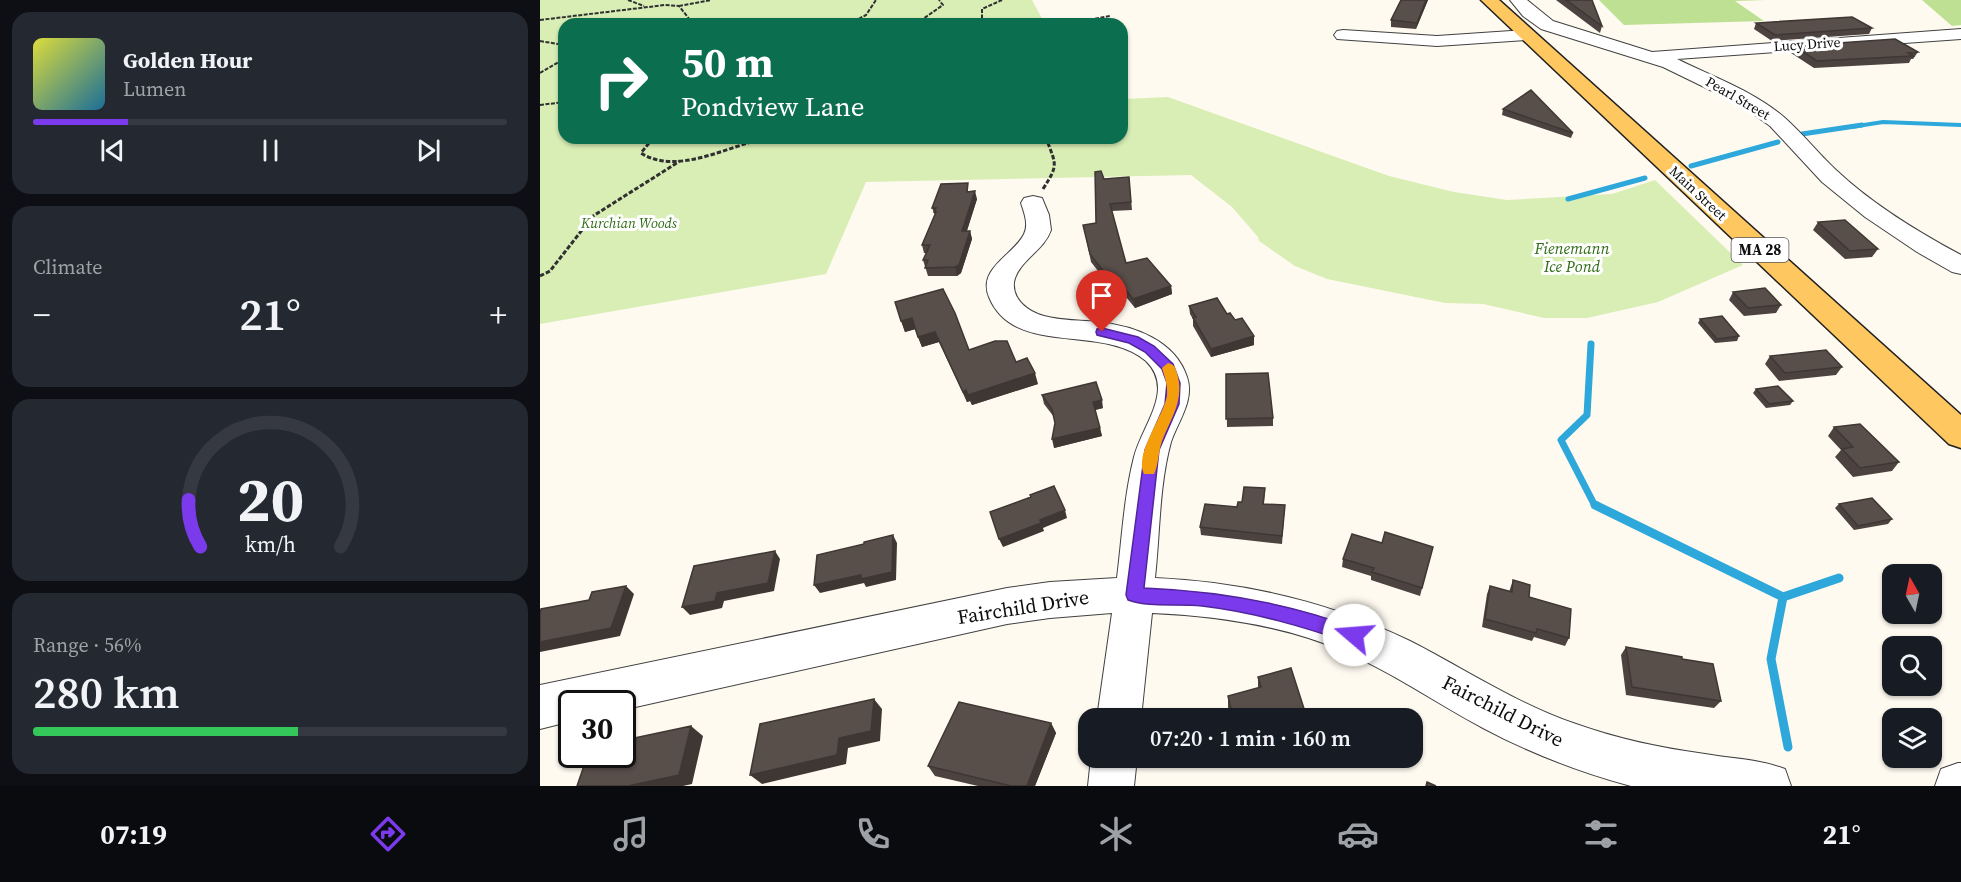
<!DOCTYPE html>
<html lang="en">
<head>
<meta charset="utf-8">
<style>
  :root { --surface:#171b24; --page:#242831; --text:#f1f3f6; --muted:#9ea1a6; --line:#363941; --accent:#7c3aed }
  body { margin:0; font-family:"Source Serif 4",serif; background:var(--page); color:var(--text); height:100vh; display:flex; flex-direction:column; font-size:22px; white-space:nowrap }
  * { box-sizing:border-box; margin:0 }
  p { font-size:20px; color:var(--muted) }
  .icon { flex:none; width:33px; height:33px; fill:none; stroke:currentColor; stroke-width:2; stroke-linecap:round; stroke-linejoin:round }
  .map { position:relative; flex:1; overflow:hidden }
  .drawer { display:flex; flex-direction:column; gap:12px; padding:12px; background:#0d0f14; width:540px }
  .drawer>* { flex:none }
  .hud { position:absolute; left:18px; top:18px; width:570px; height:126px; border-radius:18px; box-shadow:0 2px 4px #0004; background:#0b6e4f; color:#fff; overflow:hidden }
  .needle { width:39px; rotate:351deg }
  .controls { position:absolute; left:1342px; top:564px; display:grid; gap:12px }
  .controls a { display:grid; place-items:center; width:60px; height:60px; border-radius:12px; background:var(--surface); box-shadow:0 2px 4px #0004; font-size:30px }
  .speed { position:absolute; left:18px; top:690px; display:flex; gap:12px; font-size:30px; font-weight:700; text-align:center }
  .speed>* { display:grid; place-content:center; width:78px; height:78px; border-radius:50%; background:var(--surface); box-shadow:0 2px 4px #0004; line-height:1 }
  .speed .limit { border:3px solid #111; border-radius:9px; background:#fff; color:#111 }
  .pin { position:absolute; display:grid; place-items:center; width:51px; height:51px; color:#fff; margin:-62px -26px; border-radius:50% 50% 50% 0; rotate:-45deg; box-shadow:0 0 6px #0007 }
  .pin .icon { rotate:45deg }
  .me { position:absolute; width:66px; margin:-33px; rotate:288deg; stroke-linejoin:round; filter:drop-shadow(0 0 4px #0008) }
  .turn { display:flex; align-items:center; gap:21px; height:126px; padding:0 24px; font-size:27px }
  .turn .icon { width:78px; height:78px; stroke-width:2.5 }
  .turn b { display:block; font-size:42px; line-height:51px }
  .big { font-size:45px; font-weight:600; line-height:1.1 }
  .drawer .widget { flex:1; display:flex; flex-direction:column; justify-content:center; gap:9px; min-width:0; padding:0 21px; border-radius:18px; background:var(--page) }
  .drawer .dial { align-items:center; gap:0 }
  .dial svg { height:156px; overflow:visible; fill:none; stroke:var(--line); stroke-width:7; stroke-linecap:round; text-anchor:middle }
  .dial text { fill:var(--text); stroke:none }
  .song { display:flex; align-items:center; gap:18px }
  .cover { width:72px; height:72px; border-radius:9px; background:linear-gradient(135deg,hsl(60 70% 55%),hsl(200 70% 35%)) }
  .played { height:6px; border-radius:3px; background:linear-gradient(90deg,var(--accent) 20%,var(--line) 20%) }
  .keys { display:flex; justify-content:space-around; direction:ltr }
  .heat { display:flex; justify-content:space-between; align-items:center; font-size:33px; direction:ltr }
  .charge { height:9px; border-radius:4px; background:linear-gradient(90deg,#34c759 56%,var(--line) 0) }
  .trip { position:absolute; left:538px; top:708px; width:345px; height:60px; border-radius:18px; background:var(--surface); box-shadow:0 2px 4px #0004; font-weight:600; line-height:60px; text-align:center }
  .menu { display:flex; height:96px; justify-content:space-around; align-items:center; background:#090b0e; color:var(--muted) }
  .menu .icon { width:42px; height:42px }
  .menu .current { color:var(--accent) }
  .menu b { font-size:27px; color:var(--text) }
  main { display:flex; flex:1; min-height:0 }
  .map>svg:first-child { display:block }
  .green { fill:#d9eeb5 }
  .forest { fill:#bee092 }
  .lines { fill:none; stroke-linecap:round; stroke-linejoin:round }
  .stream-far3 { stroke:#2ea8db; stroke-width:4 }
  .stream-far2 { stroke:#2ea8db; stroke-width:5 }
  .stream-far1 { stroke:#2ea8db; stroke-width:7 }
  .stream { stroke:#2ea8db; stroke-width:9 }
  .minor-casing { stroke:#414141; stroke-width:2 }
  .major-casing { stroke:#1f1f1f; stroke-width:3 }
  .path-far1 { stroke:#303030; stroke-width:2; stroke-dasharray:4 1.5; stroke-linecap:butt }
  .path { stroke:#303030; stroke-width:3; stroke-dasharray:4.5 2; stroke-linecap:butt }
  .minor { fill:#fff; fill-rule:evenodd }
  .major { fill:#ffc760; fill-rule:evenodd }
  .wall { fill:#4c4340 }
  .shaded-wall { fill:#3e3734 }
  .building { fill:#584e4a; stroke:#3e3734; stroke-width:1.5 }
  .route { fill:#7c3aed; stroke:#51269a; stroke-width:1.5 }
  .slow { fill:#f59e0b }
  .labels { text-anchor:middle; stroke-width:6; stroke-linejoin:round; paint-order:stroke }
  .far-street-label { font-size:14px; fill:#0e0e0e; stroke:#fff }
  .far-park-label { font-size:14px; font-style:italic; fill:#336d18; stroke:#fff }
  .shield { fill:#fff; stroke:#565656; stroke-width:1.5 }
  .shield-label { font-size:15px; font-weight:bold; fill:#0e0e0e }
  .park-label { font-size:16px; font-style:italic; fill:#336d18; stroke:#fff }
  .near-street-label { font-size:20px; fill:#0e0e0e; stroke:#fff }
</style>
</head>
<body>
<main>
<section class="drawer">
<div class="widget">
<div class="song"><i class="cover"></i><div><b>Golden Hour</b><p>Lumen</p></div></div>
<div class="played"></div>
<div class="keys"><svg class="icon" aria-label="previous" viewBox="0 0 24 24"><path d="M18 5L8 12l10 7zM5 5v14"/></svg><svg class="icon" aria-label="pause" viewBox="0 0 24 24"><path d="M8 5v14M16 5v14"/></svg><svg class="icon" aria-label="next" viewBox="0 0 24 24"><path d="M6 5l10 7-10 7zM19 5v14"/></svg></div>
</div>
<div class="widget"><p>Climate</p>
<div class="heat"><a>−</a><b class="big">21°</b><a>+</a></div>
</div>
<div class="widget dial"><svg viewBox="0 0 100 80">
<path d="M14 69A42 42 0 1 1 86 69"/>
<path d="M14 69A42 42 0 0 1 8 45" stroke="#7c3aed"/>
<text x="50" y="56" font-size="32" font-weight="700">20</text>
<text x="50" y="72" font-size="11">km/h</text>
</svg></div>
<div class="widget"><p>Range · 56%</p><b class="big">280 km</b><div class="charge"></div></div>
</section>
<div class="map">
<svg width="1421" height="786" viewBox="0 0 1421 786">
  <rect width="100%" height="100%" fill="#fffaf0"/>
  <path class="green" d="M0 0H492L505 24H24V138H582V99L628 97 849 176 914 192 967 200 1072 194 1115 180 1203 265 1118 302 1047 318H1004L943 304 905 303 787 279 755 266 719 241 718 237 692 207 651 175 326 182 286 274 0 324Z"/>
  <path class="forest" d="M1059 0H1226L1195 1 1224 21 1084 25Z
    M1382 0H1421V25L1412 26Z"/>
  <g class="lines">
    <path class="stream-far3" d="M1311 127 1343 122 1421 125"/>
    <path class="stream-far2" d="M1262 134 1322 125
      M1151 166 1238 142
      M1028 199 1105 178"/>
    <path class="stream-far1" d="M1051 344 1047 415 1021 440 1054 504 1058 506"/>
    <path class="stream" d="M1055 505 1243 597
      M1248 747 1231 659 1243 597 1299 578"/>
    <g class="minor-casing">
      <path id="minor" d="M970 0H987L1013 21 1112 52 1421 29V39L1137 59C1173 77 1214 91 1245 118 1263 134 1279 154 1296 170 1332 204 1378 232 1421 255V274L1412 272 1377 252 1325 217 1282 182 1230 126 1199 104 1123 67 1001 29 983 16Z
        M803 30 897 36 987 30 993 31 996 35 993 39 987 40 897 46 797 39 794 35 797 31Z
        M493 196 502 198 509 215 511 230C504 251 478 261 474 282 472 300 489 312 504 316 522 321 541 320 559 322 594 326 635 340 647 377 655 400 638 421 631 442 619 486 620 533 615 578 704 582 790 602 870 641 925 669 977 704 1036 724 1078 739 1121 748 1165 754 1192 759 1219 759 1245 769L1251 786H1091C1039 772 990 753 943 728 896 703 852 672 803 651 743 625 677 616 612 613L601 718H557L572 613 510 618 467 624 82 710V704H32V721L0 729V685L467 588 510 582 577 578C582 538 584 496 594 457 600 434 617 412 618 389 618 377 614 369 606 361 562 323 474 358 449 297 437 268 474 255 484 234 489 225 484 212 481 203L484 198Z
        M551 758H597L594 786H548Z
        M1418 763H1421V786H1395L1401 769Z"/>
    </g>
    <g class="major-casing">
      <path id="major" d="M941 0H959L1421 415V448L1409 444Z"/>
    </g>
    <path class="path-far1" d="M88 0 104 6
      M139 6 171 0
      M0 20 125 5 139 6 150 20 161 24
      M380 21 403 5 399 0
      M309 24 326 15 336 0
      M363 24 396 21 406 24
      M442 24V9L462 0
      M528 24 570 16
      M0 41 24 45
      M0 73 24 59
      M0 105 24 102"/>
    <path class="path" d="M113 138 101 153C137 176 188 146 226 138
      M503 189C519 164 516 165 506 138
      M0 276 10 271 53 216 140 161"/>
    <use href="#minor" class="minor"/>
    <use href="#major" class="major"/>
  </g>
  <path class="wall" d="M861 0H888L876 29 851 27V20Z
    M1016 0H1052L1062 26 1060 33Z
    M1216 23 1332 28 1329 34 1232 41 1214 29Z
    M1254 46 1378 52 1373 59H1371L1369 63 1274 68 1251 53Z
    M963 109 1033 133 1031 138 962 115Z
    M589 177 592 210 572 211 586 263 631 286 632 294 595 308 578 287 572 289 551 262 545 233 556 223 564 179Z
    M430 192 437 199 427 231H430L432 239 421 273 417 276H388L383 260 386 253H384L382 245 395 215 392 208Z
    M1278 222 1338 249 1332 257 1305 259 1273 230Z
    M1193 292 1241 305 1236 313 1204 316 1189 300Z
    M355 302 429 350 476 362 498 384 432 405 430 401 427 402 399 342 382 347 375 329 365 332Z
    M649 306 687 314 714 345 671 357 653 326V319L650 314Z
    M1160 319 1199 336 1197 341 1175 343 1158 323Z
    M1230 356 1302 367 1296 375 1239 381 1225 364Z
    M686 374 733 418V426L687 427Z
    M1216 389 1253 401 1250 405 1226 408 1213 393Z
    M502 395 563 408 555 410 562 436 514 448 515 423 514 417 504 404Z
    M1294 427 1359 462 1352 471 1313 477 1295 457 1301 450 1288 436Z
    M725 488 724 504 745 505 742 544 661 535 660 527 697 507 702 502Z
    M1299 504 1352 519 1348 524 1314 530 1295 508Z
    M842 543 893 547 880 596 831 580V576L802 567 803 559Z
    M973 580 1029 638 1025 646 994 637 992 641 942 627 947 594 950 586 969 592Z
    M1086 647 1142 659 1181 701 1174 708 1086 695 1081 655Z
    M718 677 767 718H691L688 707V696L718 688Z
    M511 723 516 733 495 786H438L395 776 388 766Z"/>
  <path class="shaded-wall" d="M886 0H888L876 29 877 23Z
    M435 191 437 199 424 239 422 231Z
    M430 231 432 239 421 273 417 276 415 267Z
    M577 279 578 287 572 289 571 281Z
    M631 286 632 294 595 308 593 299Z
    M372 318 376 329 365 332 361 321Z
    M395 332 399 342 382 347 378 337Z
    M714 336V345L671 357V349Z
    M495 373 498 384 432 405 428 395Z
    M426 390 430 401 427 402 423 392Z
    M562 400 563 408 555 410 553 402Z
    M560 428 562 436 514 448 512 439Z
    M525 510 527 518 503 528 504 531 463 547 459 539 500 520Z
    M353 535 357 543 356 580 326 587 324 583 280 593 274 585 321 575Z
    M235 551 240 559 234 591 184 601 182 608 150 615 142 607 177 593Z
    M86 586 94 594 80 636 0 652V642Z
    M334 699 342 709 340 741 308 748 306 764 222 784 210 775Z
    M511 723 516 733 495 786H487Z
    M151 726 163 736 152 784 143 786H88Z
    M751 758H770L750 763Z"/>
  <path class="building" d="M861 0H886L877 23 851 20Z
    M1026 0H1052L1062 26Z
    M1312 17 1332 28 1235 35 1216 23Z
    M1355 39 1378 52 1368 53 1373 56 1277 61 1254 46Z
    M991 90 1033 133 963 109Z
    M561 171 564 179 589 177 591 202 570 204 586 263 607 258 631 286 593 299 577 279 571 281 550 254 543 225 556 223 555 172Z
    M428 183 427 192 435 191 422 231H430L419 265 415 267 385 268 388 260H383L390 245H382L396 212H394L396 208H392L401 184Z
    M1305 220 1338 249 1310 251 1278 222Z
    M1225 288 1241 305 1208 308 1193 292Z
    M403 289 415 313 429 350 455 341H467L476 362 487 358 495 373 428 395 426 390 423 392 395 332 378 337 372 318 361 321 355 302Z
    M677 298 687 314 690 313 695 320 702 318 714 336 671 349 653 318 656 317 649 306Z
    M1182 316 1199 336 1177 339 1160 319Z
    M1286 350 1302 367 1245 373 1230 356Z
    M728 373 733 418 686 419V374Z
    M556 382 562 400 553 402 560 428 512 439 515 423 512 409 502 395Z
    M1238 386 1253 401 1229 404 1216 389Z
    M1320 424 1359 462 1320 468 1302 449 1313 447 1294 427Z
    M514 486 525 510 500 520 501 523 459 539 450 512 491 497 490 495Z
    M704 487 725 488 723 504 745 505 742 536 660 527 665 504 697 507 698 502H702Z
    M1332 498 1352 519 1318 526 1299 504Z
    M845 532 893 547 882 588 832 572 834 568 803 559 812 534 842 543Z
    M353 535 352 572 321 579V575L274 585 277 555 324 544V542Z
    M235 551 228 583 177 593 175 601 142 607 154 566Z
    M973 580 990 585 989 597 1031 609 1029 638 997 629 996 633 945 619 950 586 972 592Z
    M86 586 71 628 0 642V613L1 609 49 600 52 592Z
    M1086 647 1142 657V659L1173 664 1181 701 1092 687Z
    M751 668 767 718H693L688 696 721 687 718 677Z
    M334 699 331 731 299 738 297 755 210 775 220 724Z
    M419 702 511 723 487 786H471L388 766Z
    M151 726 139 775 88 786H37L48 754H82V736L87 735 85 740Z
    M887 782 896 786H886Z"/>
  <path class="route" d="M562 328 598 337 614 346 633 364 640 383 639 404 619 450 604 588C678 591 750 603 820 630L823 635 820 641 814 644C764 627 714 612 662 606 638 603 610 608 588 600L586 595 605 450 625 404 627 383 622 369 605 352 589 343 557 335 556 332 557 329Z"/>
  <path class="slow" d="M628 363C635 365 635 367 637 373 645 399 631 418 622 441 618 452 619 464 614 474H604C594 454 623 417 627 396 628 387 625 377 622 368Z"/>
  <g class="labels">
    <g class="far-street-label">
      <text transform="translate(1267 44) rotate(-4)" y="5">Lucy Drive</text>
      <text transform="translate(1198 98) rotate(30)" y="5">Pearl Street</text>
      <text transform="translate(1158 193) rotate(43)" y="5">Main Street</text>
    </g>
    <g class="far-park-label">
      <text x="89" y="228">Kurchian Woods</text>
    </g>
    <rect class="shield" x="1191.5" y="238" width="57" height="24" rx="4.5"/>
    <g class="shield-label">
      <text x="1220" y="255">MA 28</text>
    </g>
    <g class="park-label">
      <text x="1032" y="254">Fienemann<tspan x="1032" dy="18">Ice Pond</tspan></text>
    </g>
    <g class="near-street-label">
      <text transform="translate(483 607) rotate(-9)" y="7">Fairchild Drive</text>
      <text transform="translate(963 711) rotate(27)" y="7">Fairchild Drive</text>
    </g>
  </g>
</svg>
<div class="controls">
<a><svg class="needle" viewBox="-14 -14 28 28"><path d="M0-13l5 13h-10z" fill="#e53935"/><path d="M0 13l5-13h-10z" fill="#9ea1a6"/></svg></a>
<a><svg class="icon" aria-label="search" viewBox="0 0 24 24"><circle cx="10" cy="10" r="6"/><path d="M15 15l6 6"/></svg></a>
<a><svg class="icon" aria-label="layers" viewBox="0 0 24 24"><path d="M12 4l9 5-9 5-9-5zM3 14l9 5 9-5"/></svg></a>
</div>
<div class="speed"><div class="limit">30</div></div>
<div class="pin" style="left:562px;top:332px;background:#d93025"><svg class="icon" aria-label="arrive" viewBox="0 0 24 24"><path d="M6 21V4h12l-3 4 3 4H6"/></svg></div>
<svg class="me" style="left:814px;top:635px" viewBox="-20 -20 40 40"><circle r="19" fill="#fff"/><path d="M0-13L10 11 0 6-10 11z" fill="#7c3aed"/></svg>
<div class="trip">07:20 · 1 min · 160 m</div>
<div class="hud">
<div class="turn"><svg class="icon" aria-label="right" viewBox="0 0 24 24"><path d="M7 20v-9h11M14 6l5 5-5 5"/></svg><div><b>50 m</b>Pondview Lane</div></div>
</div>
</div>
</main>
<nav class="menu">
<b>07:19</b>
<svg class="icon current" aria-label="directions" viewBox="0 0 24 24"><path d="M12 3l9 9-9 9-9-9zM9 14v-3h6M13 9l2 2-2 2"/></svg>
<svg class="icon" aria-label="music" viewBox="0 0 24 24"><path d="M9 18V5l10-2v13"/><circle cx="6" cy="18" r="3"/><circle cx="16" cy="16" r="3"/></svg>
<svg class="icon" aria-label="phone" viewBox="0 0 24 24"><path d="M5 4h4l2 5-3 2q2 4 5 5l2-3 5 2v4C11 20 4 13 5 4z"/></svg>
<svg class="icon" aria-label="climate" viewBox="0 0 24 24"><path d="M12 3v18M4 7l16 10M4 17L20 7"/></svg>
<svg class="icon" aria-label="car" viewBox="0 0 24 24"><path d="M5 17H2v-5l4-1 3-4h7l3 4 3 1v5h-3M9 17h6M6 11h13"/><circle cx="7" cy="17" r="2"/><circle cx="17" cy="17" r="2"/></svg>
<svg class="icon" aria-label="filters" viewBox="0 0 24 24"><path d="M4 7h16M4 17h16"/><circle cx="9" cy="7" r="2"/><circle cx="15" cy="17" r="2"/></svg>
<b>21°</b>
</nav>
</body>
</html>
